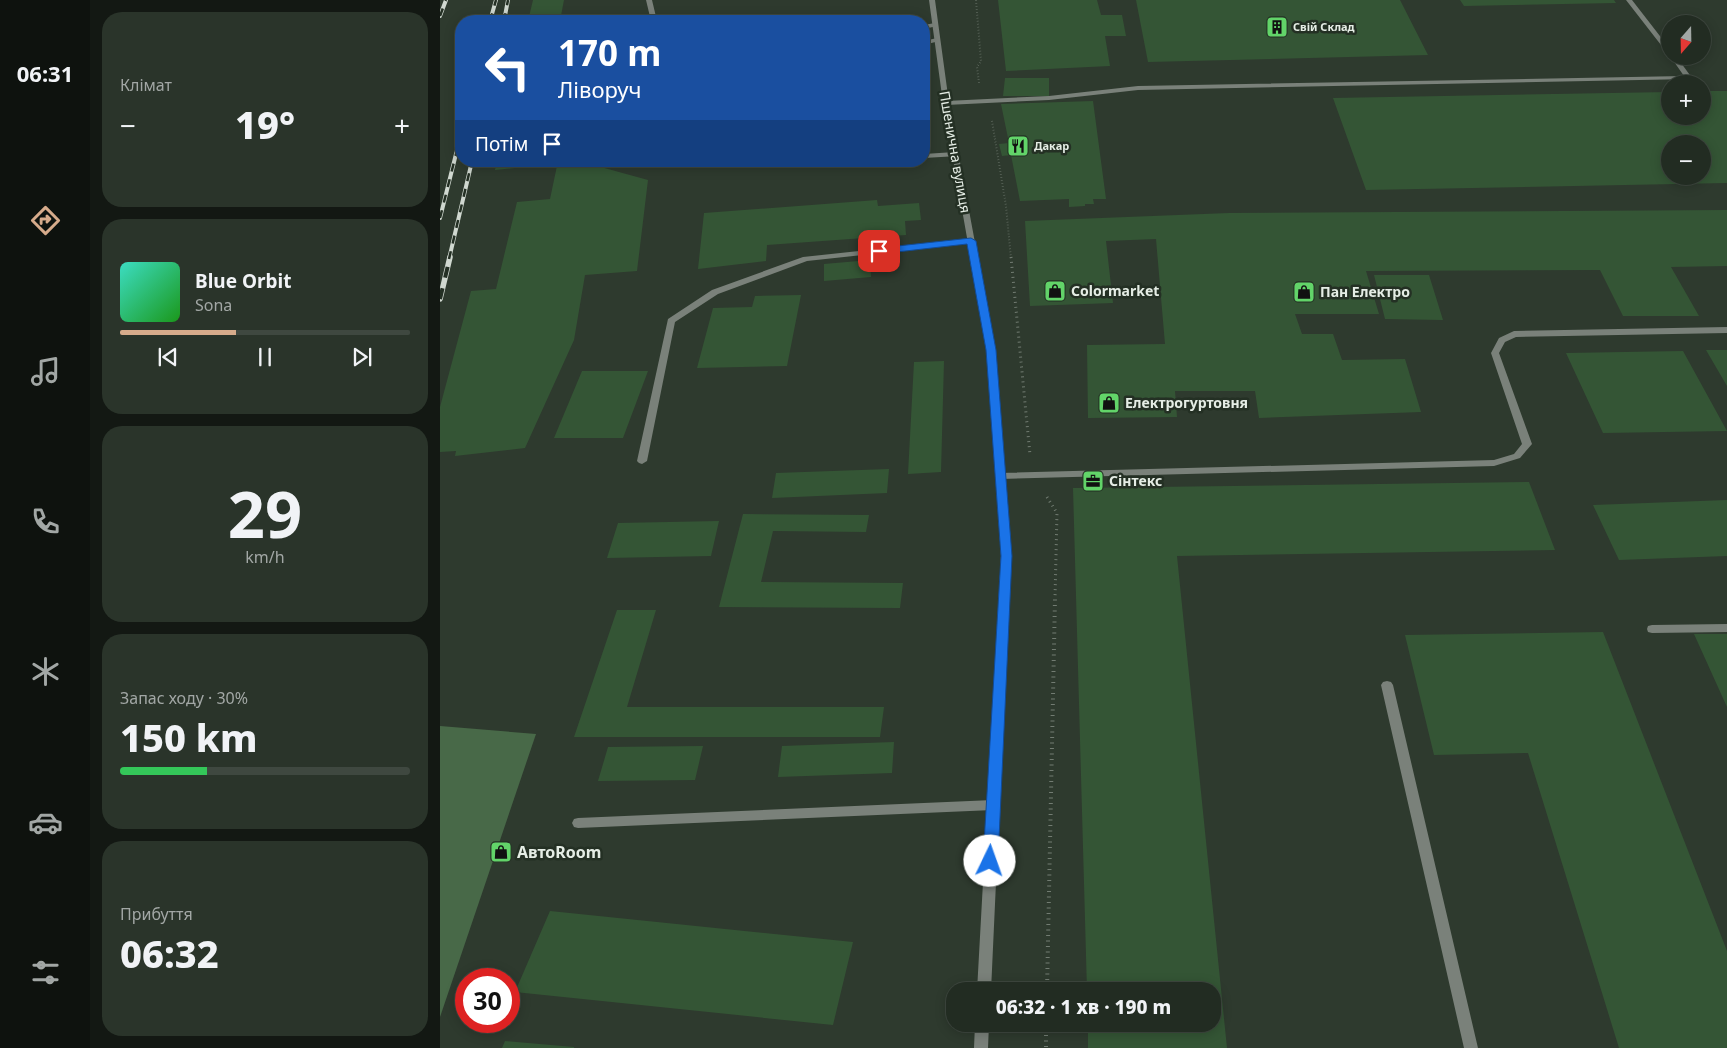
<!DOCTYPE html>
<html lang="uk">
<head>
<meta charset="utf-8">
<style>
  :root { --surface:#222c22; --page:#2a342a; --text:#f1f3f6; --muted:#a2a7a5; --line:#3f4840; --accent:#d6ab8b }
  body { margin:0; font-family:"Noto Sans",sans-serif; background:var(--page); color:var(--text); height:100vh; display:flex; flex-direction:column; font-size:19px; white-space:nowrap }
  * { box-sizing:border-box; margin:0 }
  p { font-size:16px; color:var(--muted) }
  .icon { flex:none; width:28px; height:28px; fill:none; stroke:currentColor; stroke-width:2; stroke-linecap:round; stroke-linejoin:round }
  .map { position:relative; flex:1; overflow:hidden }
  .side { display:flex; flex-direction:column; gap:12px; padding:12px; background:#131813; width:350px }
  .side>* { flex:none }
  .banner { position:absolute; left:15px; top:15px; width:475px; height:152px; border-radius:20px; box-shadow:0 2px 12px #0003,0 0 0 1px var(--line); background:#1a4fa0; color:#fff; overflow:hidden }
  .needle { width:32px; rotate:200deg }
  .tools { position:absolute; left:1221px; top:15px; display:grid; gap:10px }
  .tools a { display:grid; place-items:center; width:50px; height:50px; border-radius:50%; background:var(--surface); box-shadow:0 2px 12px #0003,0 0 0 1px var(--line); font-size:25px }
  .speed { position:absolute; left:15px; top:968px; display:flex; gap:10px; font-size:25px; font-weight:700; text-align:center }
  .speed>* { display:grid; place-content:center; width:65px; height:65px; border-radius:50%; background:var(--surface); box-shadow:0 2px 12px #0003,0 0 0 1px var(--line); line-height:1 }
  .speed .limit { border:8px solid #d22; background:#fff; color:#111 }
  .pin { position:absolute; display:grid; place-items:center; width:42px; height:42px; color:#fff; margin:-21px; border-radius:10px; box-shadow:0 2px 8px #0006 }
  .me { position:absolute; width:55px; margin:-28px; rotate:3deg; stroke-linejoin:round; filter:drop-shadow(0 0 4px #0008) }
  .turn { display:flex; align-items:center; gap:18px; height:105px; padding:0 20px; font-size:22px }
  .turn .icon { width:65px; height:65px; stroke-width:2.5 }
  .turn b { display:block; font-size:35px; line-height:42px }
  .then { display:flex; align-items:center; height:48px; padding:0 20px; background:#0003; gap:10px; font-size:19px }
  .big { font-size:38px; font-weight:800; line-height:1.1 }
  .side .widget { flex:1; display:flex; flex-direction:column; justify-content:center; gap:8px; min-width:0; padding:0 18px; border-radius:20px; background:var(--page) }
  .side .dial { align-items:center; gap:0 }
  .dial b { font-size:65px; line-height:1 }
  .song { display:flex; align-items:center; gap:15px }
  .cover { width:60px; height:60px; border-radius:8px; background:linear-gradient(135deg,hsl(170 70% 55%),hsl(120 70% 35%)) }
  .played { height:5px; border-radius:2px; background:linear-gradient(90deg,var(--accent) 40%,var(--line) 40%) }
  .keys { display:flex; justify-content:space-around; direction:ltr }
  .heat { display:flex; justify-content:space-between; align-items:center; font-size:28px; direction:ltr }
  .charge { height:8px; border-radius:4px; background:linear-gradient(90deg,#34c759 30%,var(--line) 0) }
  .trip { position:absolute; left:506px; top:982px; width:275px; height:50px; border-radius:20px; background:var(--surface); box-shadow:0 2px 12px #0003,0 0 0 1px var(--line); font-weight:800; line-height:50px; text-align:center }
  main { display:flex; flex:1; min-height:0 }
  .dock { display:flex; flex-direction:column; width:90px; justify-content:space-around; align-items:center; background:#0e120e; color:var(--muted) }
  .dock .icon { width:35px; height:35px }
  .dock .current { color:var(--accent) }
  .dock b { font-size:22px; color:var(--text) }
  .map>svg:first-child { display:block }
  .forest { fill:#486948 }
  .building { fill:#345535; fill-rule:evenodd }
  .lines { fill:none; stroke-linecap:round; stroke-linejoin:round }
  .path-far2 { stroke:#727c72; stroke-width:2; stroke-dasharray:0.5 2.5; stroke-linecap:butt }
  .path-far1 { stroke:#727c72; stroke-width:3; stroke-dasharray:1 4; stroke-linecap:butt }
  .path { stroke:#727c72; stroke-width:4; stroke-dasharray:1 4.5; stroke-linecap:butt }
  .lane { fill:#7a817a; fill-rule:evenodd }
  .street { fill:#7a817a; fill-rule:evenodd }
  .rail-far1-casing { stroke:#d0d8d0; stroke-width:4 }
  .rail-casing { stroke:#d0d8d0; stroke-width:5.5 }
  .rail-far1 { stroke:#243024; stroke-width:2.5; stroke-dasharray:8; stroke-linecap:butt }
  .rail { stroke:#243024; stroke-width:4; stroke-dasharray:11; stroke-linecap:butt }
  .route { fill:#1a73e8; stroke:#114b97 }
  .labels { text-anchor:middle; stroke-width:5; stroke-linejoin:round; paint-order:stroke }
  .far-poi-label { font-size:11px; font-weight:bold; fill:#e5ede5; stroke:#243024; text-anchor:start }
  .street-label { font-size:14px; fill:#e5ede5; stroke:#243024 }
  .poi-label { font-size:14px; font-weight:bold; fill:#e5ede5; stroke:#243024; text-anchor:start }
  .near-poi-label { font-size:16px; font-weight:bold; fill:#e5ede5; stroke:#243024; text-anchor:start }
</style>
</head>
<body>
<main>
<nav class="dock">
<b>06:31</b>
<svg class="icon current" aria-label="directions" viewBox="0 0 24 24"><path d="M12 3l9 9-9 9-9-9zM9 14v-3h6M13 9l2 2-2 2"/></svg>
<svg class="icon" aria-label="music" viewBox="0 0 24 24"><path d="M9 18V5l10-2v13"/><circle cx="6" cy="18" r="3"/><circle cx="16" cy="16" r="3"/></svg>
<svg class="icon" aria-label="phone" viewBox="0 0 24 24"><path d="M5 4h4l2 5-3 2q2 4 5 5l2-3 5 2v4C11 20 4 13 5 4z"/></svg>
<svg class="icon" aria-label="climate" viewBox="0 0 24 24"><path d="M12 3v18M4 7l16 10M4 17L20 7"/></svg>
<svg class="icon" aria-label="car" viewBox="0 0 24 24"><path d="M5 17H2v-5l4-1 3-4h7l3 4 3 1v5h-3M9 17h6M6 11h13"/><circle cx="7" cy="17" r="2"/><circle cx="17" cy="17" r="2"/></svg>
<svg class="icon" aria-label="filters" viewBox="0 0 24 24"><path d="M4 7h16M4 17h16"/><circle cx="9" cy="7" r="2"/><circle cx="15" cy="17" r="2"/></svg>
</nav>
<section class="side">
<div class="widget"><p>Клімат</p>
<div class="heat"><a>−</a><b class="big">19°</b><a>+</a></div>
</div>
<div class="widget">
<div class="song"><i class="cover"></i><div><b>Blue Orbit</b><p>Sona</p></div></div>
<div class="played"></div>
<div class="keys"><svg class="icon" aria-label="previous" viewBox="0 0 24 24"><path d="M18 5L8 12l10 7zM5 5v14"/></svg><svg class="icon" aria-label="pause" viewBox="0 0 24 24"><path d="M8 5v14M16 5v14"/></svg><svg class="icon" aria-label="next" viewBox="0 0 24 24"><path d="M6 5l10 7-10 7zM19 5v14"/></svg></div>
</div>
<div class="widget dial"><b>29</b><p>km/h</p></div>
<div class="widget"><p>Запас ходу · 30%</p><b class="big">150 km</b><div class="charge"></div></div>
<div class="widget"><p>Прибуття</p><b class="big">06:32</b></div>
</section>
<div class="map">
<svg width="1287" height="1048" viewBox="0 0 1287 1048">
  <rect width="100%" height="100%" fill="#2e3a2e"/>
  <path class="forest" d="M0 726 96 734 0 1017Z"/>
  <path class="building" d="M93 0H124L120 21H88Z
    M558 0H657L661 15H682L686 36H665L670 66 566 71Z
    M696 0H960L988 55 708 62Z
    M1020 0H1174L1176 3 1024 6Z
    M565 78H609V96H563Z
    M1262 91H1287V183L926 190 893 98 1230 92V116H1262ZM1230 144H1262V176H1230Z
    M653 101 666 199H653L654 204H645V206L629 207V199L580 201 571 155 562 156 559 144 569 143 561 104Z
    M57 161H94L93 166 55 170Z
    M118 161H139L208 180 197 271 145 275 134 340 85 448 15 456 16 451 0 452V407L31 291 56 289 77 202 110 199Z
    M437 200 438 206 479 203 481 220 465 221 466 235 327 245 326 261 258 269 264 213Z
    M1287 210V266L1231 267 1259 316H1183L1160 270 926 271 939 314H855L862 334H893L902 360 965 359 981 412 819 418 815 391H735L737 417 648 418 647 345 725 344 716 239 666 241 673 303 590 306 585 221 789 213Z
    M430 260 431 277 384 281V264Z
    M934 275H989L1003 320 945 319Z
    M361 295 347 366 257 368 273 308 312 307 315 296Z
    M1266 350H1287V386Z
    M1243 351 1287 431 1163 433 1126 353Z
    M504 361 501 472 468 474 474 362Z
    M142 371H208L183 438H114Z
    M449 469 447 493 332 498 336 473Z
    M1089 482 1115 550 737 556 787 1048H648V1024H772V991H647L633 488Z
    M1287 500V556L1179 560 1153 505Z
    M303 514 429 515 426 532 333 531 321 582 463 583 460 608 279 607Z
    M279 521 271 556 167 558 178 523Z
    M177 610H216L187 707H444L440 737H134Z
    M1163 632 1287 951V1048H1179L1088 753 994 755 965 635Z
    M1254 634H1287V707Z
    M454 742 452 773 338 777 342 746Z
    M263 746 255 780 158 781 168 747Z
    M110 911 413 942 393 1025 75 992Z
    M65 1041 134 1047V1048H62Z"/>
  <g class="lines">
    <path class="path-far2" d="M536 0 541 61 537 67 539 83
      M552 121 566 206 571 259"/>
    <path class="path-far1" d="M571 257 590 455
      M607 497 617 513 615 599"/>
    <path class="path" d="M607 991 615 598
      M606 1024V1048"/>
    <path class="lane" d="M206 0H212L217 21H211Z
      M1186 0H1192L1230 49V55L1228 54Z
      M495 23 497 24V26L484 29V25Z
      M497 38 500 40 499 41 484 45V41Z
      M1230 56H1236L1252 78 1251 79 698 90 609 100 506 105 503 103 506 101 609 96 698 86 1244 76Z
      M515 152H518V156L484 158V154Z
      M531 239H534V243L367 261 278 294 235 322 207 461 202 464 199 463 197 461 228 319 272 290 363 257Z
      M1287 327V333L1076 337 1065 342 1059 353 1092 444 1080 458 1054 466 560 479 555 476 560 473 1054 460 1074 454 1082 444 1051 353 1059 338 1074 331Z
      M1287 624V632L1212 633 1208 632 1207 629 1208 626 1212 625Z
      M947 681 951 682 953 685 1038 1048H1024L941 685 943 682Z
      M553 800 557 801 559 805 557 809 553 810 138 828 134 827 132 823 134 819 138 818Z"/>
    <path class="street" d="M489 0H495L509 103 555 350 571 556 551 991H537L561 556 547 350 503 103Z
      M535 1024H549L548 1048H534Z"/>
    <g class="rail-far1-casing">
      <path id="rail-far1" d="M0 16 6 0
        M50 21 56 0
        M64 21 68 0
        M0 218 21 134
        M9 259 32 161"/>
    </g>
    <g class="rail-casing">
      <path id="rail" d="M0 299 10 257"/>
    </g>
    <use href="#rail-far1" class="rail-far1"/>
    <use href="#rail" class="rail"/>
  </g>
  <path class="route" d="M531 238 536 241 556 350 572 556 558 861 556 865 550 867 545 865 543 861 561 556 546 350 527 244 439 254 435 251 439 248Z"/>
  <defs>
    <g id="building-square" transform="scale(1.125)"><rect x="-9" y="-9" width="18" height="18" rx="4" fill="#62d469" stroke="#243024"/><path d="M-4-6H4V6H1V3H-1V6H-4ZM-2.5-4.3h1.7v1.8h-1.7ZM.8-4.3h1.7v1.8H.8ZM-2.5-1h1.7V.8h-1.7ZM.8-1h1.7V.8H.8Z" fill="#111"/></g>
    <g id="restaurant-square" transform="scale(1.125)"><rect x="-9" y="-9" width="18" height="18" rx="4" fill="#62d469" stroke="#243024"/><path d="M-5-6h1v4h1v-4h1v4h1v-4h1v5L-1.5 .5V6h-2V.5L-5-1ZM5-6V6H3V1.5H1.5Q1.5-4 5-6Z" fill="#111"/></g>
    <g id="shop-square" transform="scale(1.125)"><rect x="-9" y="-9" width="18" height="18" rx="4" fill="#62d469" stroke="#243024"/><path d="M-5-2.5h2.3a2.7 3.5 0 0 1 5.4 0H5L5.5 6h-11ZM-1.5-2.5h3a1.5 2.3 0 0 0-3 0Z" fill="#111"/></g>
    <g id="office-square" transform="scale(1.125)"><rect x="-9" y="-9" width="18" height="18" rx="4" fill="#62d469" stroke="#243024"/><path d="M-6-3h4V-5.5h4V-3h4V5H-6ZM-1-4.5V-3h2v-1.5ZM-6 0V1H6V0Z" fill="#111"/></g>
  </defs>
  <g fill-rule="evenodd">
    <use href="#building-square" x="837" y="27"/>
    <use href="#restaurant-square" x="578" y="146"/>
    <use href="#shop-square" x="615" y="291"/>
    <use href="#shop-square" x="864" y="292"/>
    <use href="#shop-square" x="669" y="403"/>
    <use href="#office-square" x="653" y="481"/>
    <use href="#shop-square" x="61" y="852"/>
  </g>
  <g class="labels">
    <g class="far-poi-label">
      <text x="853" y="31">Свій Склад</text>
      <text x="594" y="150">Дакар</text>
    </g>
    <g class="street-label">
      <text transform="translate(515 152) rotate(80)" y="5">Пшенична вулиця</text>
    </g>
    <g class="poi-label">
      <text x="631" y="296">Colormarket</text>
      <text x="880" y="297">Пан Електро</text>
      <text x="685" y="408">Електрогуртовня</text>
      <text x="669" y="486">Сінтекс</text>
    </g>
    <g class="near-poi-label">
      <text x="77" y="858">АвтоRoom</text>
    </g>
  </g>
</svg>
<div class="tools">
<a><svg class="needle" viewBox="-14 -14 28 28"><path d="M0-13l5 13h-10z" fill="#e53935"/><path d="M0 13l5-13h-10z" fill="#a2a7a5"/></svg></a>
<a>+</a>
<a>−</a>
</div>
<div class="speed"><div class="limit">30</div></div>
<div class="pin" style="left:439px;top:251px;background:#d93025"><svg class="icon" aria-label="arrive" viewBox="0 0 24 24"><path d="M6 21V4h12l-3 4 3 4H6"/></svg></div>
<svg class="me" style="left:550px;top:861px" viewBox="-20 -20 40 40"><circle r="19" fill="#fff"/><path d="M0-13L10 11 0 6-10 11z" fill="#1a73e8"/></svg>
<div class="trip">06:32 · 1 хв · 190 m</div>
<div class="banner">
<div class="turn"><svg class="icon" aria-label="left" viewBox="0 0 24 24"><path d="M17 20v-9H6M10 6l-5 5 5 5"/></svg><div><b>170 m</b>Ліворуч</div></div>
<div class="then">Потім<svg class="icon" aria-label="arrive" viewBox="0 0 24 24"><path d="M6 21V4h12l-3 4 3 4H6"/></svg></div>
</div>
</div>
</main>
</body>
</html>
